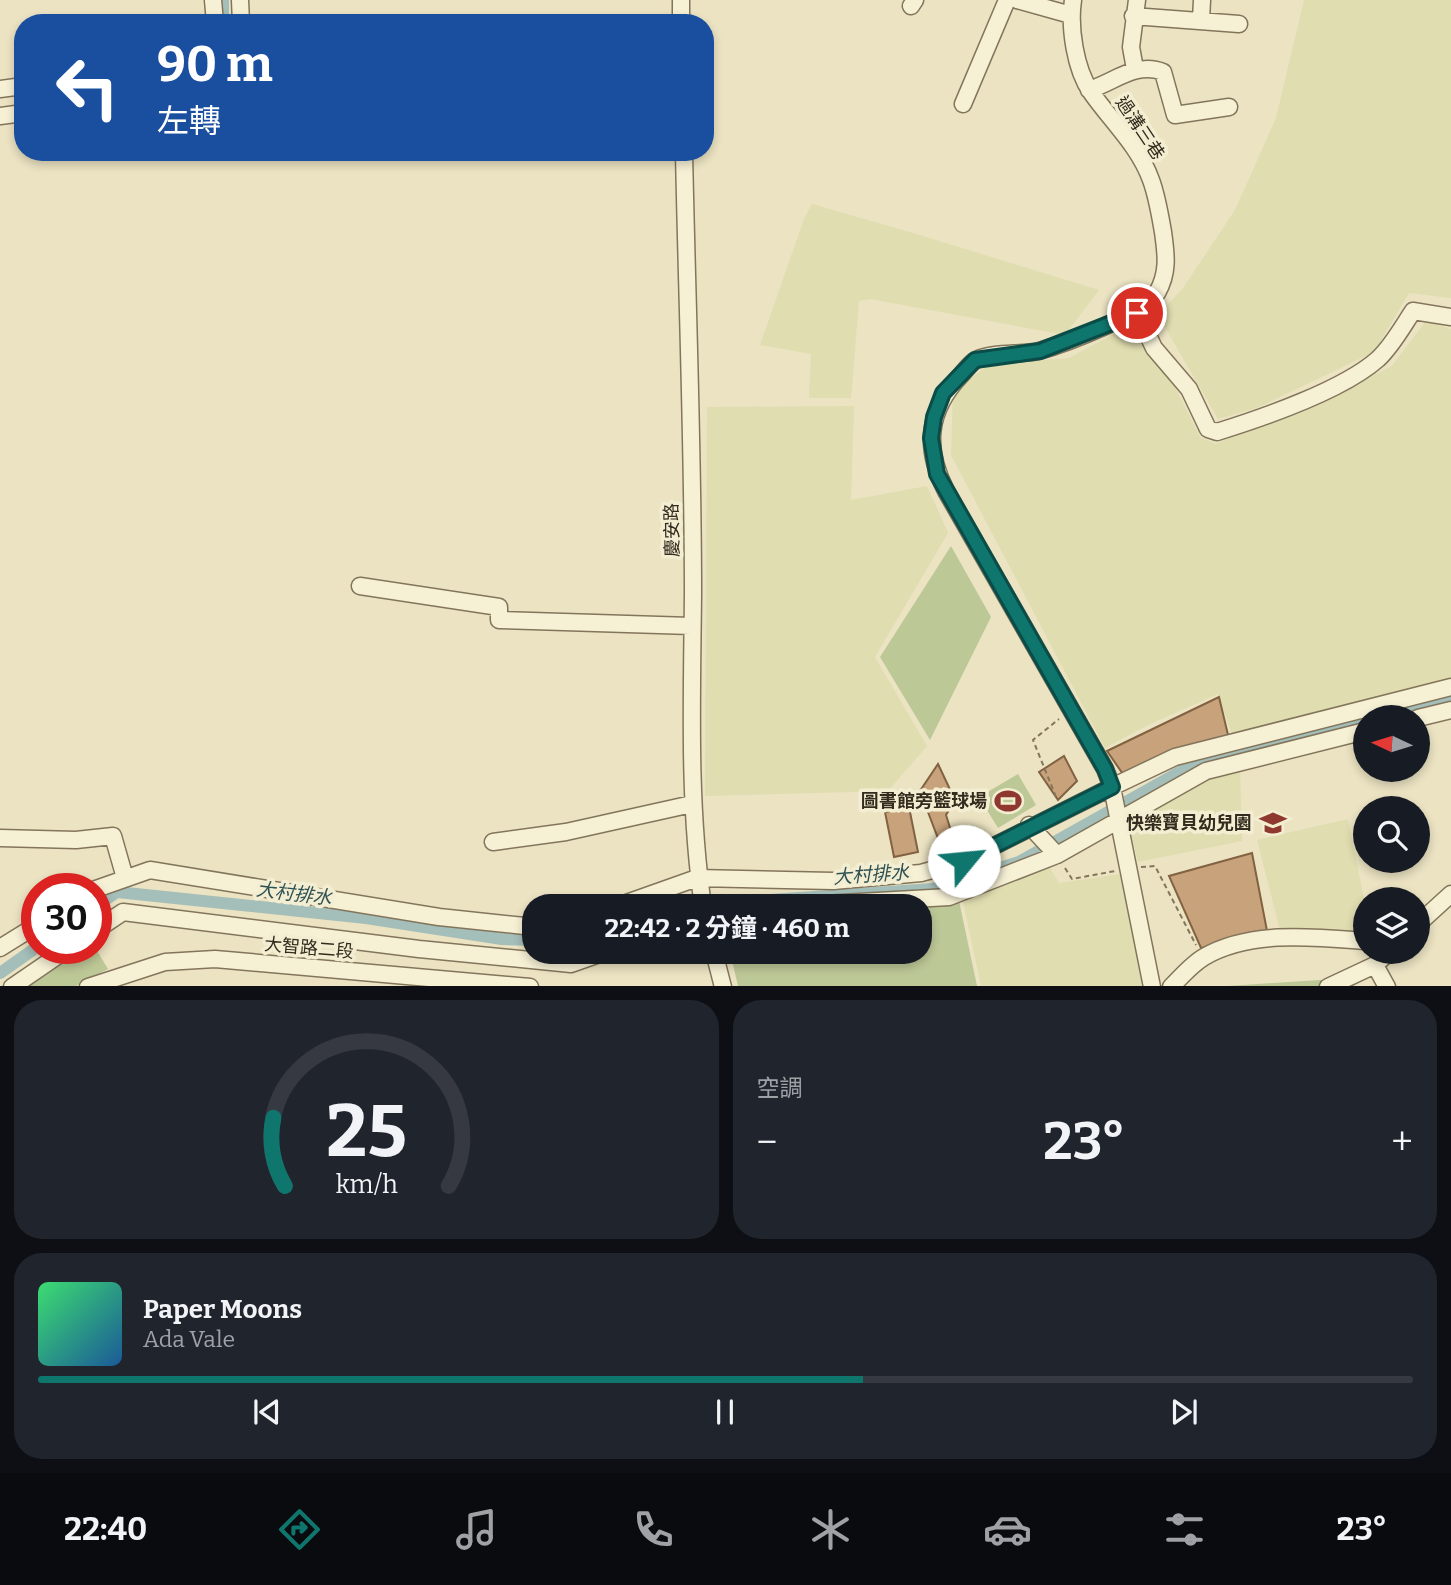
<!DOCTYPE html>
<html lang="zh-TW">
<head>
<meta charset="utf-8">
<style>
  :root { --surface:#171b24; --page:#20242c; --text:#f1f3f6; --muted:#9ea1a6; --line:#363941; --accent:#0f766e }
  body { margin:0; font-family:Bitter,"Noto Sans TC",serif; background:var(--page); color:var(--text); height:100vh; display:flex; flex-direction:column; font-size:26px; white-space:nowrap }
  * { box-sizing:border-box; margin:0 }
  p { font-size:23px; color:var(--muted) }
  .icon { flex:none; width:38px; height:38px; fill:none; stroke:currentColor; stroke-width:2; stroke-linecap:round; stroke-linejoin:round }
  .map { position:relative; height:986px; overflow:hidden }
  .sheet { display:flex; flex-direction:column; gap:14px; padding:14px; background:#0d0f14; flex:1 }
  .sheet>* { flex:none }
  .guide { position:absolute; left:14px; top:14px; width:700px; height:147px; border-radius:28px; box-shadow:0 4px 10px #0003; background:#1a4fa0; color:#fff; overflow:hidden }
  .needle { width:46px; rotate:274deg }
  .buttons { position:absolute; left:1353px; top:705px; display:grid; gap:14px }
  .buttons a { display:grid; place-items:center; width:77px; height:77px; border-radius:50%; background:var(--surface); box-shadow:0 4px 10px #0003; font-size:35px }
  .speed { position:absolute; left:21px; top:873px; display:flex; gap:14px; font-size:35px; font-weight:700; text-align:center }
  .speed>* { display:grid; place-content:center; width:91px; height:91px; border-radius:50%; background:var(--surface); box-shadow:0 4px 10px #0003; line-height:1 }
  .speed .limit { border:10px solid #d22; background:#fff; color:#111 }
  .pin { position:absolute; display:grid; place-items:center; width:60px; height:60px; color:#fff; margin:-30px; border:4px solid #fff; border-radius:50%; box-shadow:0 2px 7px #0007 }
  .me { position:absolute; width:77px; margin:-38px; rotate:62deg; stroke-linejoin:round; filter:drop-shadow(0 0 5px #0008) }
  .turn { display:flex; align-items:center; gap:24px; height:147px; padding:0 28px; font-size:32px }
  .turn .icon { width:91px; height:91px; stroke-width:2.5 }
  .turn b { display:block; font-size:49px; line-height:60px }
  .big { font-size:52px; font-weight:700; line-height:1.1 }
  .sheet .card { flex:1; display:flex; flex-direction:column; justify-content:center; gap:10px; min-width:0; padding:0 24px; border-radius:28px; background:var(--page) }
  .sheet .dial { align-items:center; gap:0 }
  .dial svg { height:182px; overflow:visible; fill:none; stroke:var(--line); stroke-width:7; stroke-linecap:round; text-anchor:middle }
  .dial text { fill:var(--text); stroke:none }
  .song { display:flex; align-items:center; gap:21px }
  .cover { width:84px; height:84px; border-radius:10px; background:linear-gradient(135deg,hsl(140 70% 55%),hsl(210 70% 35%)) }
  .played { height:7px; border-radius:4px; background:linear-gradient(90deg,var(--accent) 60%,var(--line) 60%) }
  .keys { display:flex; justify-content:space-around; direction:ltr }
  .heat { display:flex; justify-content:space-between; align-items:center; font-size:38px; direction:ltr }
  .sheet .tiles { flex:1; display:grid; gap:14px; grid-template-columns:1fr 1fr }
  .card:last-child { grid-column:span 2 }
  .trip { position:absolute; left:522px; top:894px; width:410px; height:70px; border-radius:28px; background:var(--surface); box-shadow:0 4px 10px #0003; font-weight:700; line-height:70px; text-align:center }
  .tabs { display:flex; height:112px; justify-content:space-around; align-items:center; background:#090b0e; color:var(--muted) }
  .tabs .icon { width:49px; height:49px }
  .tabs .on { color:var(--accent) }
  .tabs b { font-size:32px; color:var(--text) }
  .map>svg:first-child { display:block }
  .farmland { fill:#e0ddb0 }
  .green { fill:#bdc897 }
  .lines { fill:none; stroke-linecap:round; stroke-linejoin:round }
  .canal { stroke:#a4beb9; stroke-width:12 }
  .building { fill:#c7a27a; stroke:#816242; stroke-width:2 }
  .minor-casing { stroke:#83755b; stroke-width:19 }
  .path { stroke:#83755b; stroke-width:2; stroke-dasharray:5 3.5; stroke-linecap:butt }
  .minor { stroke:#f6f0d5; stroke-width:16 }
  .route-casing { stroke:#0a4d48; stroke-width:18 }
  .route { stroke:#0f766e; stroke-width:12 }
  .labels { text-anchor:middle; stroke-width:7; stroke-linejoin:round; paint-order:stroke }
  .street-label { font-size:18px; fill:#342b1e; stroke:#f3edd1 }
  .poi-label { font-size:18px; font-weight:bold; fill:#342b1e; stroke:#f3edd1; text-anchor:end }
  .water-label { font-size:19px; font-style:italic; fill:#2e5153; stroke:#f3edd1 }
</style>
</head>
<body>
<div class="map">
<svg width="1451" height="987" viewBox="0 0 1451 987">
  <rect width="100%" height="100%" fill="#ebe3c2"/>
  <path class="farmland" d="M1304 0H1451V298L1409 293 1374 352 1257 408 1218 419 1158 315 1183 288 1235 210 1276 118Z
    M812 204 913 233 1099 290 1065 335 870 299 859 301 851 398H809L811 354 760 345 804 219Z
    M1141 319 1200 437 1216 444 1391 367 1426 321 1451 329V683L1233 738 1218 694 1148 725 1105 748 951 455 953 392 988 365 1069 358Z
    M854 406 851 500 927 486 948 533 875 657 927 746 888 791 705 796 707 407Z
    M1240 767 1242 841 1138 862 1129 825 1149 807 1207 776Z
    M1348 819 1365 904V936L1280 930 1257 840Z
    M1047 863 1059 883 1120 874 1142 986H981L962 897Z"/>
  <path class="green" d="M951 546 991 617 930 740 880 657Z
    M1018 774 1036 805 998 828 979 797Z
    M958 896 977 986H738L730 952H919V906Z
    M75 949H96L108 969 76 986 17 987Z
    M1335 979 1319 986H1228Z"/>
  <g class="lines">
    <path class="canal" d="M223 23V0
      M1379 718 1451 701
      M96 906 117 892 366 918 502 939 534 940
      M680 906 933 889 1019 862 1201 760 1365 721
      M0 973 37 947"/>
  </g>
  <path class="building" d="M1219 697 1229 739 1125 777 1107 751Z
    M1064 756 1077 781 1058 800 1039 772Z
    M938 764 955 800 946 815 952 834 946 842 939 841 920 791Z
    M909 807 918 852 894 857 885 812Z
    M1252 853 1268 936 1201 948 1169 876Z"/>
  <g class="lines">
    <g class="minor-casing">
      <path id="minor" d="M213 0 215 23
        M240 0 241 23
        M681 0V23
        M1017 0 1071 15
        M911 6 915 0
        M1133 16 1239 24
        M1201 20 1202 0
        M1135 69 1131 47 1137 0
        M0 89 23 86
        M1089 90C1114 82 1137 61 1163 72L1175 115 1229 107
        M963 104 1007 0
        M0 116 23 113
        M684 152C687 299 693 447 693 594 692 698 688 804 703 906
        M1137 312 1154 348 1189 389 1208 429 1217 432C1262 418 1343 390 1378 359 1392 346 1403 326 1413 311L1451 317
        M360 586 499 607V620L691 626
        M1418 718 1451 710
        M1029 825 1057 855
        M0 838 76 840 113 836 125 878
        M493 842 566 832 692 804
        M96 889 150 870 439 917 534 927
        M618 906 697 878 833 881 921 873 964 861 1112 787 1105 769 946 491C924 448 927 411 961 375 965 371 970 363 976 360 993 352 1020 355 1039 351 1063 344 1145 314 1157 293 1169 272 1166 254 1163 232 1160 215 1157 196 1151 180 1139 146 1111 121 1091 92 1075 69 1069 27 1073 0
        M788 906 949 897 1057 855 1206 771 1365 731
        M1418 924 1451 894
        M96 930 123 912 419 949 571 964 605 952
        M0 948 37 925
        M714 952 723 987
        M1375 965 1387 987
        M12 987 69 948
        M88 987 165 962 215 959 530 987
        M1152 987 1112 787 1175 757 1451 687
        M1171 987C1181 977 1192 964 1204 957 1250 930 1314 937 1365 941
        M1328 987 1375 965 1389 952"/>
    </g>
    <path class="path" d="M1056 797 1033 740 1059 719
      M1141 867 1155 866 1196 945
      M1065 868 1072 879 1115 871"/>
    <use href="#minor" class="minor"/>
  </g>
  <g class="lines">
    <g class="route-casing">
      <path id="route" d="M964 861 1112 787 1105 769 937 474 931 438 934 417 943 393 975 360 1040 351 1137 313"/>
    </g>
    <use href="#route" class="route"/>
  </g>
  <defs>
    <g id="stadium-bare" transform="scale(2.1)"><path d="M0-5a6.5 5 0 1 0 0 10a6.5 5 0 1 0 0-10ZM-3.5-1.8h7v3.6h-7Z" fill="#8e382f" stroke="#f3edd1" stroke-width="2.5" paint-order="stroke"/></g>
    <g id="school-bare" transform="scale(2.1)"><path d="M0-5L7-2L0 1L-7-2ZM-4 1L0 2.5L4 1V4Q0 6-4 4Z" fill="#8e382f" stroke="#f3edd1" stroke-width="2.5" paint-order="stroke"/></g>
  </defs>
  <g fill-rule="evenodd">
    <use href="#stadium-bare" x="1008" y="801"/>
    <use href="#school-bare" x="1273" y="823"/>
  </g>
  <g class="labels">
    <g class="street-label">
      <text transform="translate(1140 128) rotate(56)" y="6">過溝三巷</text>
      <text transform="translate(672 530) rotate(-91)" y="6">慶安路</text>
      <text transform="translate(309 948) rotate(5)" y="6">大智路二段</text>
    </g>
    <g class="poi-label">
      <text x="987" y="807">圖書館旁籃球場</text>
      <text x="1252" y="829">快樂寶貝幼兒園</text>
    </g>
    <g class="water-label">
      <text transform="translate(871 874) rotate(-4)" y="7">大村排水</text>
      <text transform="translate(294 893) rotate(7)" y="7">大村排水</text>
    </g>
  </g>
</svg>
<div class="buttons">
<a><svg class="needle" viewBox="-14 -14 28 28"><path d="M0-13l5 13h-10z" fill="#e53935"/><path d="M0 13l5-13h-10z" fill="#9ea1a6"/></svg></a>
<a><svg class="icon" aria-label="search" viewBox="0 0 24 24"><circle cx="10" cy="10" r="6"/><path d="M15 15l6 6"/></svg></a>
<a><svg class="icon" aria-label="layers" viewBox="0 0 24 24"><path d="M12 4l9 5-9 5-9-5zM3 14l9 5 9-5"/></svg></a>
</div>
<div class="speed"><div class="limit">30</div></div>
<div class="pin" style="left:1137px;top:313px;background:#d93025"><svg class="icon" aria-label="arrive" viewBox="0 0 24 24"><path d="M6 21V4h12l-3 4 3 4H6"/></svg></div>
<svg class="me" style="left:964px;top:861px" viewBox="-20 -20 40 40"><circle r="19" fill="#fff"/><path d="M0-13L10 11 0 6-10 11z" fill="#0f766e"/></svg>
<div class="trip">22:42 · 2 分鐘 · 460 m</div>
<div class="guide">
<div class="turn"><svg class="icon" aria-label="left" viewBox="0 0 24 24"><path d="M17 20v-9H6M10 6l-5 5 5 5"/></svg><div><b>90 m</b>左轉</div></div>
</div>
</div>
<section class="sheet">
<div class="tiles">
<div class="card dial"><svg viewBox="0 0 100 80">
<path d="M14 69A42 42 0 1 1 86 69"/>
<path d="M14 69A42 42 0 0 1 9 39" stroke="#0f766e"/>
<text x="50" y="56" font-size="32" font-weight="700">25</text>
<text x="50" y="72" font-size="11">km/h</text>
</svg></div>
<div class="card"><p>空調</p>
<div class="heat"><a>−</a><b class="big">23°</b><a>+</a></div>
</div>
<div class="card">
<div class="song"><i class="cover"></i><div><b>Paper Moons</b><p>Ada Vale</p></div></div>
<div class="played"></div>
<div class="keys"><svg class="icon" aria-label="previous" viewBox="0 0 24 24"><path d="M18 5L8 12l10 7zM5 5v14"/></svg><svg class="icon" aria-label="pause" viewBox="0 0 24 24"><path d="M8 5v14M16 5v14"/></svg><svg class="icon" aria-label="next" viewBox="0 0 24 24"><path d="M6 5l10 7-10 7zM19 5v14"/></svg></div>
</div>
</div>
</section>
<nav class="tabs">
<b>22:40</b>
<svg class="icon on" aria-label="directions" viewBox="0 0 24 24"><path d="M12 3l9 9-9 9-9-9zM9 14v-3h6M13 9l2 2-2 2"/></svg>
<svg class="icon" aria-label="music" viewBox="0 0 24 24"><path d="M9 18V5l10-2v13"/><circle cx="6" cy="18" r="3"/><circle cx="16" cy="16" r="3"/></svg>
<svg class="icon" aria-label="phone" viewBox="0 0 24 24"><path d="M5 4h4l2 5-3 2q2 4 5 5l2-3 5 2v4C11 20 4 13 5 4z"/></svg>
<svg class="icon" aria-label="climate" viewBox="0 0 24 24"><path d="M12 3v18M4 7l16 10M4 17L20 7"/></svg>
<svg class="icon" aria-label="car" viewBox="0 0 24 24"><path d="M5 17H2v-5l4-1 3-4h7l3 4 3 1v5h-3M9 17h6M6 11h13"/><circle cx="7" cy="17" r="2"/><circle cx="17" cy="17" r="2"/></svg>
<svg class="icon" aria-label="filters" viewBox="0 0 24 24"><path d="M4 7h16M4 17h16"/><circle cx="9" cy="7" r="2"/><circle cx="15" cy="17" r="2"/></svg>
<b>23°</b>
</nav>
</body>
</html>
